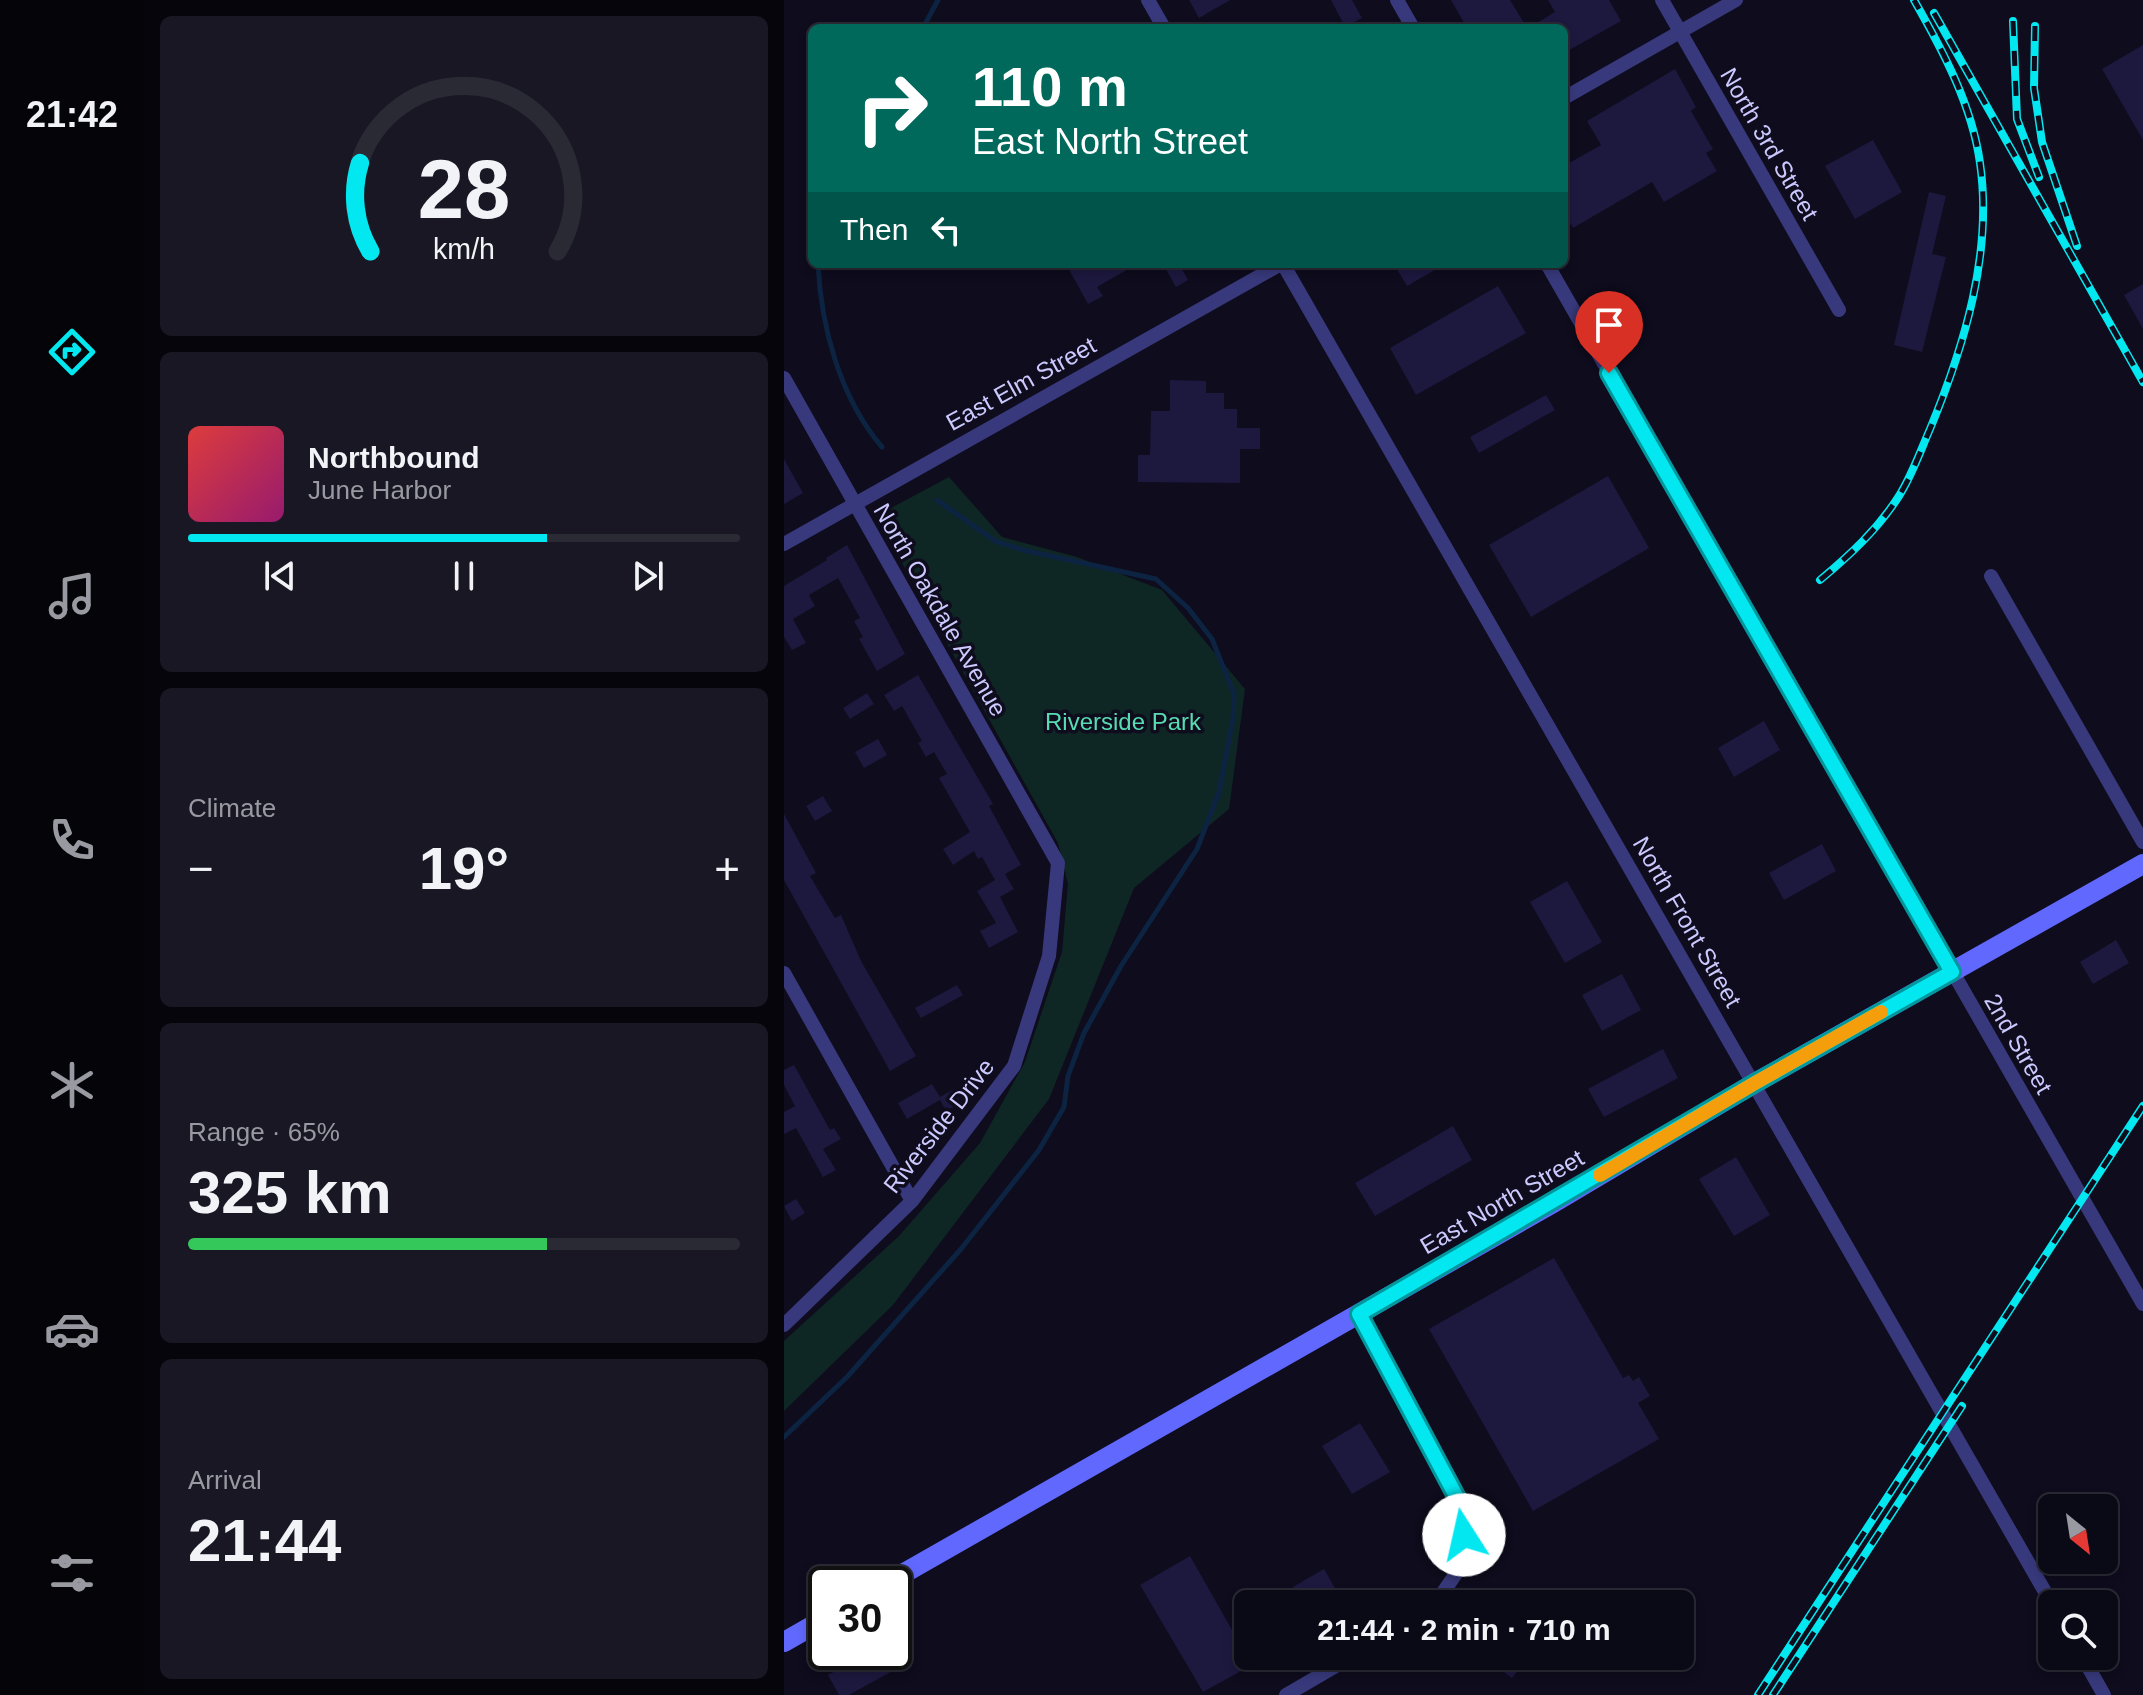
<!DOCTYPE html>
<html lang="en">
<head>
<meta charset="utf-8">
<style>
  :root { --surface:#0a0916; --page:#181723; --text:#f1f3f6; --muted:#999aa1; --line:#2a2a35; --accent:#03e8f0 }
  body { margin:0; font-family:Arial,sans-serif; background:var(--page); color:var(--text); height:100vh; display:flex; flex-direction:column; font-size:30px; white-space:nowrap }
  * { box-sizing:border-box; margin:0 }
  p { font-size:26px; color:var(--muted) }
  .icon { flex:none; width:44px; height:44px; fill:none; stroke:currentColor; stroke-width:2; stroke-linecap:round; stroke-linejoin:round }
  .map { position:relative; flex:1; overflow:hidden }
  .sheet { display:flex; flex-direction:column; gap:16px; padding:16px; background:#06050c; width:640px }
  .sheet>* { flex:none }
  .banner { position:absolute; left:24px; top:24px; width:760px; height:244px; border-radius:12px; box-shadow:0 4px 12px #0003,0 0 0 2px var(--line); background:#00695c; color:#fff; overflow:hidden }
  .needle { width:52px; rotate:150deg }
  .fabs { position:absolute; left:1254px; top:1494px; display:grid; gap:16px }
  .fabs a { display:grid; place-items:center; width:80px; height:80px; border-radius:12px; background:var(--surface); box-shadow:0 4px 12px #0003,0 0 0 2px var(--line); font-size:40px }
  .speed { position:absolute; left:24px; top:1566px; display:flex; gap:16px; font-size:40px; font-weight:700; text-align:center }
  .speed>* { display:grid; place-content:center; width:104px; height:104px; border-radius:50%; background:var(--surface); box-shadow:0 4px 12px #0003,0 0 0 2px var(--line); line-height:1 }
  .speed .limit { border:4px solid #111; border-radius:12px; background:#fff; color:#111 }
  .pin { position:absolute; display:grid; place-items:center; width:68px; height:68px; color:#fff; margin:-82px -34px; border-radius:50% 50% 50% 0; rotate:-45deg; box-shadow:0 0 8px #0007 }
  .pin .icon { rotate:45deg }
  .me { position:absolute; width:88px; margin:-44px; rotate:350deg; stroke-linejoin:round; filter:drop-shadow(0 0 6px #0008) }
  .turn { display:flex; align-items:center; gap:28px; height:168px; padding:0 32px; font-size:36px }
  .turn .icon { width:104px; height:104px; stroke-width:2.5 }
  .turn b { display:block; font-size:56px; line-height:68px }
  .then { display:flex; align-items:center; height:76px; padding:0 32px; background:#0003; gap:16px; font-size:30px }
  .big { font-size:60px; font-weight:800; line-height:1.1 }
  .sheet .widget { flex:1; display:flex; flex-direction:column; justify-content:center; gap:12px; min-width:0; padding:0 28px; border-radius:12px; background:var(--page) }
  .sheet .dial { align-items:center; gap:0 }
  .dial svg { height:208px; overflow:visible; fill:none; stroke:var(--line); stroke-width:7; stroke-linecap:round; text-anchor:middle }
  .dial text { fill:var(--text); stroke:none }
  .song { display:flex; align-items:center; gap:24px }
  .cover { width:96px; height:96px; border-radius:12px; background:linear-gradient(135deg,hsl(0 70% 55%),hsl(320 70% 35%)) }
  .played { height:8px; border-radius:4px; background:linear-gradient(90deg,var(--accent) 65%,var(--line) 65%) }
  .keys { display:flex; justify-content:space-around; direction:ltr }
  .heat { display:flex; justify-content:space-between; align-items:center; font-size:44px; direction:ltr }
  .charge { height:12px; border-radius:6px; background:linear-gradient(90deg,#34c759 65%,var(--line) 0) }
  .trip { position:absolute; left:450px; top:1590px; width:460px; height:80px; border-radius:12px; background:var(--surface); box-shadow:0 4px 12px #0003,0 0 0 2px var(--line); font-weight:800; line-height:80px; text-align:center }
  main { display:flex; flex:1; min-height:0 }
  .dock { display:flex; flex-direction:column; width:144px; justify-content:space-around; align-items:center; background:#040409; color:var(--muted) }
  .dock .icon { width:56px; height:56px }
  .dock .active { color:var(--accent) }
  .dock b { font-size:36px; color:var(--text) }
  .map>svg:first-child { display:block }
  .green { fill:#0f2724 }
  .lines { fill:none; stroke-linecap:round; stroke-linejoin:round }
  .stream { stroke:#0c2441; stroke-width:5 }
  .building { fill:#1d183e }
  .street { stroke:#37397c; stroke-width:14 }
  .secondary { stroke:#6168fd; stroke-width:20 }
  .rail-casing { stroke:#03e8f0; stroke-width:8 }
  .rail { stroke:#0e0c1d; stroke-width:5; stroke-dasharray:15; stroke-linecap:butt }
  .route-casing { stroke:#02979c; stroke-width:20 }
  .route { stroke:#03e8f0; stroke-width:14 }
  .slow { stroke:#f59e0b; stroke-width:14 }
  .labels { text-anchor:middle; stroke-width:7; stroke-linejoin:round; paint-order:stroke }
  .street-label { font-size:24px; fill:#cbc9fe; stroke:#0e0c1d }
  .park-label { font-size:24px; fill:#57dcb2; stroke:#0e0c1d }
</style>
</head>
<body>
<main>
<nav class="dock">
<b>21:42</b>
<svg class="icon active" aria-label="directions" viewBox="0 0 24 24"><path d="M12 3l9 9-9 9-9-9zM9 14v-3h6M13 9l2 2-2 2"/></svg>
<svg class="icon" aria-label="music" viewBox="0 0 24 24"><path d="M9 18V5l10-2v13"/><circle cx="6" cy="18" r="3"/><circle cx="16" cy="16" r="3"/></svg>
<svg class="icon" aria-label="phone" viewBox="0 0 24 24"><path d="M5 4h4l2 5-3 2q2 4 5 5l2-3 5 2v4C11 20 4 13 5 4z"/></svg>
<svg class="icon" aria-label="climate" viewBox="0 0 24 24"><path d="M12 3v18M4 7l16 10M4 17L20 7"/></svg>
<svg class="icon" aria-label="car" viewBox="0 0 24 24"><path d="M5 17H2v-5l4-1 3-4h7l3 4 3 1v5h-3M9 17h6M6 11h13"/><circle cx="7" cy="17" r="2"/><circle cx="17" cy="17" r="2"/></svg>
<svg class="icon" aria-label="filters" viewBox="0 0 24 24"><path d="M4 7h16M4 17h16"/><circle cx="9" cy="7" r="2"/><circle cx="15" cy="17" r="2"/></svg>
</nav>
<section class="sheet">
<div class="widget dial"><svg viewBox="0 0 100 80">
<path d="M14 69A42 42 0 1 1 86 69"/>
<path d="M14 69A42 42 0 0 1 10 35" stroke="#03e8f0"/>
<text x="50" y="56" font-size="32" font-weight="700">28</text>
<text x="50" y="72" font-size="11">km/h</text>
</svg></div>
<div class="widget">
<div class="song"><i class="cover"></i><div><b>Northbound</b><p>June Harbor</p></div></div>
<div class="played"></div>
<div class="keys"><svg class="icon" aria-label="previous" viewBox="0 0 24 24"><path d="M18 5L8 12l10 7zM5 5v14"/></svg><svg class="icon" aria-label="pause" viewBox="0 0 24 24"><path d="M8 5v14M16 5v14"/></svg><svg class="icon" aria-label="next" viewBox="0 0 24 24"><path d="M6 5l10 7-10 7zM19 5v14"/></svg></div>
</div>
<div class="widget"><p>Climate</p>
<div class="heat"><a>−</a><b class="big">19°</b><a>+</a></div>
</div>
<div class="widget"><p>Range · 65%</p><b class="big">325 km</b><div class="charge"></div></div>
<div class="widget"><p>Arrival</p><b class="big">21:44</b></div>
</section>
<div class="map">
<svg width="1359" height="1695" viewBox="0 0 1359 1695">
  <rect width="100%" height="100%" fill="#0e0c1d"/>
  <path class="green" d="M165 477 218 537 293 557 378 590 461 689 445 809 350 888 265 1099 109 1305 0 1411V1341L115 1236 196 1143 241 1062 278 952 284 884 274 843 92 516Z"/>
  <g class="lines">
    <path class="stream" d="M139 28 154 0
      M34 264C37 327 56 398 98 447
      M0 1437 63 1377 177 1249 255 1150 280 1107 284 1076 300 1033 337 966 413 849 435 792 449 719 450 694 428 639 404 608 372 579 239 550 211 541 153 500"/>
  </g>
  <path class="building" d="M405 0H446L415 18Z
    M547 0H568L578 18 561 27Z
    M667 0H726L743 28H683Z
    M764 0H825L837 21 780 53V28H745L771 12Z
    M1359 45V140L1318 69Z
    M891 69 912 107 907 111 929 149 922 153 933 171 880 202 868 182 789 228 780 212V166L817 145 803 121Z
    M1089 140 1118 192 1071 219 1041 166Z
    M1145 192 1162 196 1148 254 1162 257 1138 352 1110 345Z
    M282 264H353L313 287 319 296 304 304Z
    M379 264H395L404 280 392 287Z
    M610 264H661L623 286Z
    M1359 284V329L1340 295Z
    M714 286 742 333 632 395 606 348Z
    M386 380 422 381V393H440V409H453V428H476V449H456V483L354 482V455H366L367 411H386Z
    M762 395 771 410 695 453 686 437Z
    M0 459 19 493 0 504Z
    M824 476 865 548 747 617 705 545Z
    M63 545 121 654 93 671 75 639 79 637 70 621 76 618 54 578 25 595 31 606 9 619 22 643 8 650 0 637V586L43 560 42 558Z
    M134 675 209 804 205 806 237 865 221 874 230 889 216 897 234 932 205 948 196 931 212 923 193 891 211 880 198 857 194 859 190 851 169 865 159 849 186 832 155 778 163 774 150 752 142 757 134 743 138 741 118 706 110 711 100 695Z
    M83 693 90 704 66 719 59 708Z
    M980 721 996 750 950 777 934 748Z
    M94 739 103 755 80 768 71 752Z
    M39 796 48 811 31 821 22 806Z
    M0 814 32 873 26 876 51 918 57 915 77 961 132 1056 106 1071 0 880Z
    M1038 844 1052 871 1000 900 985 873Z
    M783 881 818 942 781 963 746 902Z
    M1332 940 1345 963 1309 984 1296 962Z
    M838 974 857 1010 818 1031 798 995Z
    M173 985 179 995 137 1018 131 1008Z
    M879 1049 894 1078 820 1117 804 1089Z
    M10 1065 46 1130 50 1128 57 1139 39 1149 52 1170 39 1177 12 1128 0 1134V1112L11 1106 0 1085V1070Z
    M148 1084 156 1097 170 1089 177 1103 162 1111 156 1100 123 1119 114 1103Z
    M669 1126 688 1160 591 1216 571 1183Z
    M952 1157 986 1215 950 1236 915 1179Z
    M12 1199 21 1213 8 1221 0 1206Z
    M770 1258 839 1378 845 1375 849 1381 855 1377 866 1396 854 1403 875 1439 749 1511 645 1329Z
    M576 1423 606 1472 568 1494 538 1446Z
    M406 1556 468 1665 419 1692 356 1585Z
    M540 1569 560 1604H519L509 1587Z
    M86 1652H115L121 1664 65 1695H55L44 1675Z
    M698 1656H745L728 1678Z"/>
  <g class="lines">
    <path class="street" d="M364 0 380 28
      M613 0 629 28
      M878 0 1055 310
      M780 98 952 0
      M499 264 1268 1604
      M763 264 1359 1304
      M0 378 274 863 265 956 230 1066 128 1201 0 1325
      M0 544 497 264
      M1207 576 1359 842
      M0 973 128 1201
      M575 1314 679 1509 680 1562 651 1604
      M1298 1656 1320 1695
      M502 1695 569 1656"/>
    <path class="secondary" d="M101 1584 769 1203 971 1083 1359 864
      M0 1642 42 1618"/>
    <g class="rail-casing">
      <path id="rail" d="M1150 13 1359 382
        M1229 21 1233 119 1255 177
        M1251 26 1250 88 1258 142 1293 246
        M1036 580C1066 555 1094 529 1115 496 1128 475 1136 452 1146 429 1180 347 1209 253 1196 163 1188 105 1159 51 1130 0
        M974 1695 1359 1106
        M989 1695 1178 1406"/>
    </g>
    <use href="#rail" class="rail"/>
  </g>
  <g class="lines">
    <g class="route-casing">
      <path id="route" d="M680 1535 679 1509 575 1314 971 1083 1168 972 825 373"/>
    </g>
    <use href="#route" class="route"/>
    <path class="slow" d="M816 1175 971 1083 1097 1012"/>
  </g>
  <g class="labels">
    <g class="street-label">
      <text transform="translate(985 144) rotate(60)" y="8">North 3rd Street</text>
      <text transform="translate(237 384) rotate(-29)" y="8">East Elm Street</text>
      <text transform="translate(156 610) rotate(60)" y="8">North Oakdale Avenue</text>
      <text transform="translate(903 922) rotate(60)" y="8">North Front Street</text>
      <text transform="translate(1234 1044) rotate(60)" y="8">2nd Street</text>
      <text transform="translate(155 1126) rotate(-52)" y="8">Riverside Drive</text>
      <text transform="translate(718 1202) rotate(-30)" y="8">East North Street</text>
    </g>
    <g class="park-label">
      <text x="339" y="730">Riverside Park</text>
    </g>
  </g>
</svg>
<div class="fabs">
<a><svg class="needle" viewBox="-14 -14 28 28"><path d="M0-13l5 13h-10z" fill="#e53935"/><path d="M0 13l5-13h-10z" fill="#999aa1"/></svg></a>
<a><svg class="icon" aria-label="search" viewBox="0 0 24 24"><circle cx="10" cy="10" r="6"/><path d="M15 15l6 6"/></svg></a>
</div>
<div class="speed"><div class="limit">30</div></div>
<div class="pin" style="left:825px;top:373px;background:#d93025"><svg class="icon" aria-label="arrive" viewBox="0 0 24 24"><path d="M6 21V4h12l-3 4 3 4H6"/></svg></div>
<svg class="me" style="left:680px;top:1535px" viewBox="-20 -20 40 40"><circle r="19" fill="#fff"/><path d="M0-13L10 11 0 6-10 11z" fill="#03e8f0"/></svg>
<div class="trip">21:44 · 2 min · 710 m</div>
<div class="banner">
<div class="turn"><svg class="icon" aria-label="right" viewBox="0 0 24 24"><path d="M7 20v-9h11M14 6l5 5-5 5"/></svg><div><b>110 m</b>East North Street</div></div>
<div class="then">Then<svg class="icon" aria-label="left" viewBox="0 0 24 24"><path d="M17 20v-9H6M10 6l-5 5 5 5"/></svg></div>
</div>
</div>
</main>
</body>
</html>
